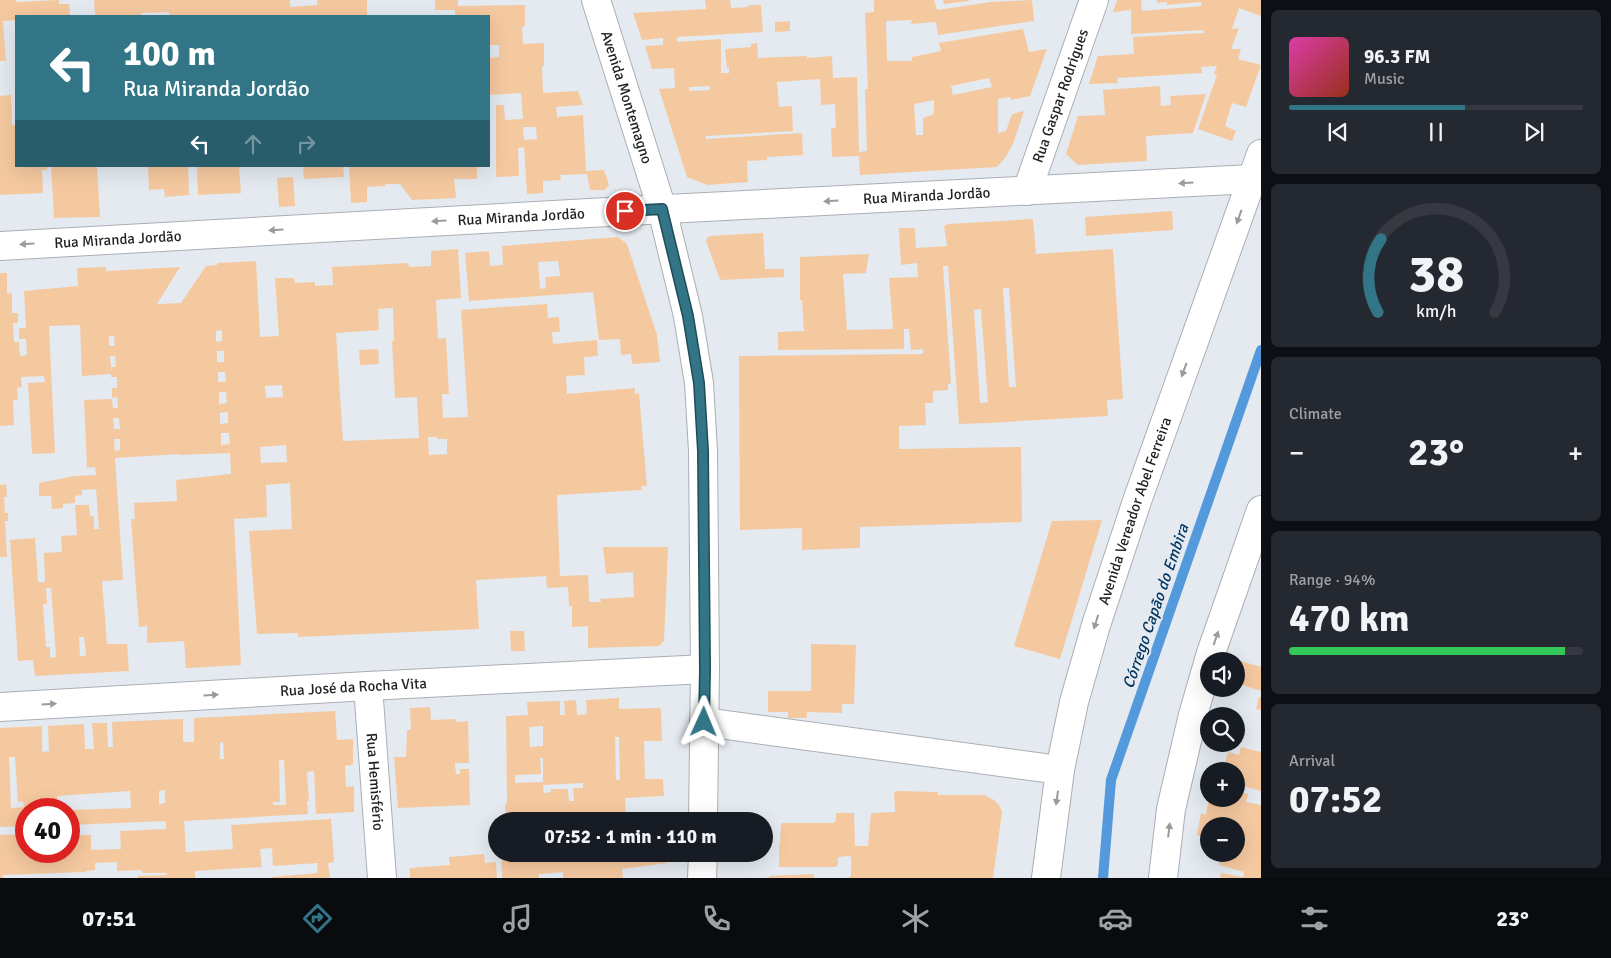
<!DOCTYPE html>
<html lang="en">
<head>
<meta charset="utf-8">
<style>
  :root { --surface:#171b24; --page:#242831; --text:#f1f3f6; --muted:#9ea1a6; --line:#363941; --accent:#327586 }
  body { margin:0; font-family:Signika,sans-serif; background:var(--page); color:var(--text); height:100vh; display:flex; flex-direction:column; font-size:19px; white-space:nowrap }
  * { box-sizing:border-box; margin:0 }
  p { font-size:16px; color:var(--muted) }
  .icon { flex:none; width:28px; height:28px; fill:none; stroke:currentColor; stroke-width:2; stroke-linecap:round; stroke-linejoin:round }
  .map { position:relative; flex:1; overflow:hidden }
  .details { display:flex; flex-direction:column; gap:10px; padding:10px; background:#0d0f14; width:350px }
  .details>* { flex:none }
  .hud { position:absolute; left:15px; top:15px; width:475px; height:152px; border-radius:0px; box-shadow:0 5px 20px #0002; background:#327586; color:#fff; overflow:hidden }
  .fabs { position:absolute; left:1200px; top:652px; display:grid; gap:10px }
  .fabs a { display:grid; place-items:center; width:45px; height:45px; border-radius:50%; background:var(--surface); box-shadow:0 5px 20px #0002; font-size:25px }
  .speed { position:absolute; left:15px; top:798px; display:flex; gap:10px; font-size:25px; font-weight:700; text-align:center }
  .speed>* { display:grid; place-content:center; width:65px; height:65px; border-radius:50%; background:var(--surface); box-shadow:0 5px 20px #0002; line-height:1 }
  .speed .limit { border:8px solid #d22; background:#fff; color:#111 }
  .pin { position:absolute; display:grid; place-items:center; width:42px; height:42px; color:#fff; margin:-21px; border:2px solid #fff; border-radius:50%; box-shadow:0 1px 5px #0007 }
  .me { position:absolute; width:55px; margin:-28px; rotate:1deg; stroke-linejoin:round; filter:drop-shadow(0 0 4px #0008) }
  .turn { display:flex; align-items:center; gap:18px; height:105px; padding:0 25px; font-size:22px }
  .turn .icon { width:65px; height:65px; stroke-width:2.5 }
  .turn b { display:block; font-size:35px; line-height:42px }
  .lanes { display:flex; align-items:center; height:48px; padding:0 25px; background:#0003; justify-content:center; gap:25px; direction:ltr }
  .lanes .off { opacity:.35 }
  .big { font-size:38px; font-weight:700; line-height:1.1 }
  .details .widget { flex:1; display:flex; flex-direction:column; justify-content:center; gap:8px; min-width:0; padding:0 18px; border-radius:8px; background:var(--page) }
  .details .dial { align-items:center; gap:0 }
  .dial svg { height:130px; overflow:visible; fill:none; stroke:var(--line); stroke-width:7; stroke-linecap:round; text-anchor:middle }
  .dial text { fill:var(--text); stroke:none }
  .song { display:flex; align-items:center; gap:15px }
  .cover { width:60px; height:60px; border-radius:8px; background:linear-gradient(135deg,hsl(320 70% 55%),hsl(10 70% 35%)) }
  .played { height:5px; border-radius:2px; background:linear-gradient(90deg,var(--accent) 60%,var(--line) 60%) }
  .keys { display:flex; justify-content:space-around; direction:ltr }
  .heat { display:flex; justify-content:space-between; align-items:center; font-size:28px; direction:ltr }
  .charge { height:8px; border-radius:4px; background:linear-gradient(90deg,#34c759 94%,var(--line) 0) }
  .trip { position:absolute; left:488px; top:812px; width:285px; height:50px; border-radius:25px; background:var(--surface); box-shadow:0 5px 20px #0002; font-weight:700; line-height:50px; text-align:center }
  .tab-bar { display:flex; height:80px; justify-content:space-around; align-items:center; background:#090b0e; color:var(--muted) }
  .tab-bar .icon { width:35px; height:35px }
  .tab-bar .active { color:var(--accent) }
  .tab-bar b { font-size:22px; color:var(--text) }
  main { display:flex; flex:1; min-height:0 }
  .map>svg:first-child { display:block }
  .lines { fill:none; stroke-linecap:round; stroke-linejoin:round }
  .stream { stroke:#5499dc; stroke-width:10 }
  .building { fill:#f5c9a0; fill-rule:evenodd }
  .minor-casing { stroke:#aaafb5; stroke-width:30 }
  .major-casing { stroke:#aaafb5; stroke-width:30 }
  .minor { stroke:#fff; stroke-width:28 }
  .major { stroke:#fff; stroke-width:28 }
  .oneway { fill:#9a9b9c }
  .route-casing { stroke:#204c57; stroke-width:12 }
  .route { stroke:#327586; stroke-width:9 }
  .labels { text-anchor:middle; stroke-width:4; stroke-linejoin:round; paint-order:stroke }
  .street-label { font-size:15px; fill:#1e2022; stroke:#e4eaf0 }
  .water-label { font-size:16px; font-style:italic; fill:#003560; stroke:#e4eaf0 }
</style>
</head>
<body>
<main>
<div class="map">
<svg width="1261" height="878" viewBox="0 0 1261 878">
  <rect width="100%" height="100%" fill="#e4eaf0"/>
  <g class="lines">
    <path class="stream" d="M1103 878 1111 780 1261 350"/>
  </g>
  <path class="building" d="M0 0H16V2L59 0V4H69L70 16H16V20L3 21 6 61H0Z
    M94 0H290V7L317 5V0H367V16H169V12L141 13V16H95Z
    M435 0H458V6L525 5V26L522 27 523 44 544 43V66H542L543 93 578 91 583 105 556 107 557 117 583 115 586 171 604 170 609 185 605 190H590L587 174 560 175 561 180 543 181V193L527 194 524 147 518 148 519 176 496 177V105H504L505 120 523 119 521 93 489 95V58L499 57V45H489V16H455V10H435ZM523 127H536L537 139 524 140Z
    M705 0H730L731 8 749 7 748 5H761L763 32 677 37V42L721 39V73H729V68H727L725 49 751 47V44L757 43 758 58 807 56V58L832 56 833 78 857 77 859 152 867 151 865 89H868L865 13 874 12V0H934L937 10 991 2 1032 0 1034 21 938 35 936 22 911 24 912 20 886 21 887 61H912V57L941 51 939 43 1023 29 1029 52 1047 49 1030 96 1011 100 1010 97 998 99V133L1006 131 1012 114 1024 111 1013 144 1005 158 997 167 860 175 859 156 832 157 831 128H836L835 104 821 105 820 79 777 82 779 107 792 106 793 131 706 136V139L802 133 803 155 767 157V160L747 161 748 182 707 185 687 177 659 89 675 88 674 68 652 69 645 46 663 45V38L642 40 633 13 706 9ZM989 78 992 87 953 95 951 86ZM710 86V90L689 91V87ZM934 100V114L923 118V135H916L914 104Z
    M943 0H969V1L944 4Z
    M1117 0H1141L1142 11 1202 6 1201 2 1167 5V2L1157 3V0H1261V16L1239 8 1232 29 1239 28 1231 49H1241L1238 59 1261 65 1246 107 1232 103 1225 126 1236 131 1232 141 1198 129 1217 75 1214 74 1217 66 1201 67 1202 73 1117 78 1118 83 1089 84 1098 56 1134 54 1133 37 1204 33 1203 30 1131 34V10L1113 12Z
    M790 21V31L775 32V22Z
    M1160 86 1161 106 1171 105 1170 96 1206 94 1193 133 1146 136 1147 161 1078 165 1066 154 1078 116 1105 115 1103 90Z
    M11 95 12 125H16V166H47V170H42L43 193 0 195V96Z
    M51 166H97L100 217 54 218Z
    M148 166H188L189 195 165 197 164 189 149 190Z
    M197 166H239L241 193 198 195Z
    M303 166H343L344 177 304 179Z
    M349 166H477V179H454L456 198 412 200 400 184H385V186L367 187V202L351 203Z
    M293 177 295 206 279 207 277 178Z
    M1172 211 1173 230 1086 236 1085 217Z
    M1033 219 1036 254 1113 249 1123 399 1107 400 1108 416 988 423 959 424 948 266H943L951 383 948 384V390L933 391V403H925L926 425 899 426V449L1021 447 1022 522 860 527V548L802 550V528L740 530 739 356 923 354V349L911 350 909 329H904V349L778 350V332L804 331 802 300H800V257L869 254 866 273 843 274 847 330 893 329 889 278 918 277 917 263 901 265 899 228H915L916 248 947 246 944 226 948 224ZM1003 288H1009L1016 387H1009ZM981 309 988 402 980 403 974 310Z
    M763 233 765 269H784V277L720 280 706 241 708 237 710 236Z
    M618 237 627 244 657 335 660 362 632 364 631 354 621 355 620 339 599 340 593 292 469 301 465 253 489 251 490 266 503 265 502 246ZM558 261 560 276 545 277 546 288 540 289 538 262Z
    M458 249 461 298 436 300 438 339 446 338 449 394H442L443 418 468 417 461 310 547 304 548 318 559 317 560 332H552L553 344 597 340 598 356 584 357 585 375 566 376 567 394 635 388V394L639 393 647 486H641L642 490 557 495 560 576 588 575 589 602H601L600 599 634 597 633 572 606 574 603 547H668L664 641 659 646 588 648V626L572 627V606H569L568 587 547 588 546 576 476 580 479 629 298 637V633L257 634 249 531 292 529 290 483 266 485 267 517 234 519 241 665 186 668 184 641 147 643V626L139 627 131 519H135L134 503 177 501 176 480 231 474 230 453 179 455V454L115 458 123 580 102 581 107 644H127L129 671 35 676 33 660 18 661 10 540 35 538 38 582H45L44 553 62 552 61 536 77 535 75 505H89L90 516H94V529H99L96 489 82 490V495L75 496V503L63 504V508L52 509 51 496H39V483L74 476 96 475 95 467 87 468 84 400 112 399 113 408H118L117 397 112 398V388H117V377H111V374L82 376 80 325 49 326 55 453 32 454 28 383 45 382 44 376 21 377 22 387 17 388 18 400H13L14 425 0 426V273H7V294L12 293V313H18V323H13L14 342H19L20 356 27 355 26 339H19V328H26L24 291 78 286 77 268 106 267V271L180 267 157 304 181 303 206 266 217 265 218 263 256 261 260 337 279 336 275 278H294L295 283 315 282V286L333 285 332 267 408 263 409 267 431 266V251ZM393 308 394 341H392L395 398 417 397 419 438 343 441 336 333 379 330 378 309ZM222 330V341L216 342V331ZM109 336H114L115 346H109ZM217 351H224V362H217ZM110 356H115L116 367H111ZM218 372H225L226 382H218ZM282 385 283 397 266 398 265 386ZM219 392H226L227 403 219 404ZM228 412V423L220 424V413ZM113 418H119L120 429H114ZM221 433H229L230 444 221 445ZM428 437H437V439H447V454L429 455ZM114 439H120V450L115 451ZM286 445 287 462 261 463 260 447ZM46 588H51L56 657 50 658V647H46L43 604H47ZM79 637H84L86 656H80Z
    M378 349 379 364 360 365 359 350Z
    M6 484 7 497H4L5 513H8V521H5L7 557H0V485Z
    M1102 520 1060 659 1014 646 1052 521Z
    M510 631H524L525 651H511Z
    M811 644 856 645 854 704H842V713L807 712V718H788V712H768V691H811Z
    M1237 660 1261 667V691L1236 683Z
    M1259 697H1261V710L1256 709Z
    M619 698V709L660 708 661 711 662 741H644L645 779H663L664 796 625 798 626 818 663 816V821H506L505 804 507 803 506 716 528 715 527 702 560 701V715H565L564 701 576 700 577 715 587 714 586 700ZM543 726V746L530 747 529 727ZM615 737H619L620 780H616ZM540 758H543V782L515 783V775L541 774ZM583 783V788H573L574 801H569L568 789H551V792L544 793 543 785Z
    M430 707 431 720 456 719V722L468 721 469 763H455L456 774H460V769H469L470 805 398 808 394 757H406L407 730H411L410 708Z
    M335 711 337 740 353 739V765L345 766 346 787 354 786V812L316 814 314 771 307 772 309 801H307L308 814 184 821 186 852 233 849 231 825 331 819 334 862 328 863 330 878H272V877L317 873 318 863 273 866 272 848 260 849 262 867 195 871V878H138V876L167 875 166 873H142V870L117 871V862L95 863V870L86 871 85 872 3 875V878H0V835L26 834V851H69V832H77V835H91V850L121 849 120 831 166 829V823L165 821 69 825V810L131 808 130 791 57 796 58 804 43 805 44 809H26V826L0 827V728L42 726V752L49 751 48 726 84 724 85 749H94L92 723H107L108 747H113L112 722 183 719V742H194V718ZM223 742 224 759H220V743ZM9 757H15L18 802 23 801 24 807 11 808ZM279 760H284L286 805H273V802H280ZM165 790V803L159 804V791Z
    M1241 747 1261 752V791L1236 784V771H1223L1228 752 1239 755Z
    M897 791 938 792V795H984L994 800 999 805 1002 812 993 878H848L851 876V857L848 856 838 857V866L835 867H779V845L780 843 781 825 782 823H834L836 820V813H854L855 846H868L871 813 895 812 894 793Z
    M1236 791 1248 794 1246 802 1261 805V878H1220L1221 873 1243 877 1244 872 1219 865 1221 854H1236V826H1209V838L1197 835 1201 813 1206 815 1209 799H1236Z
    M484 854 485 863 496 862 497 878H410V868L450 865 449 857Z
    M501 854H667V863L622 869 623 878H563V872L539 874V878H502Z
    M814 874V878H769V876Z"/>
  <g class="lines">
    <g class="minor-casing">
      <g id="minor">
        <path id="s1" d="M596 0 662 209 688 316 699 383 703 451 705 669 703 821"/>
        <path id="s2" d="M1027 191 1094 0"/>
        <path id="s3" d="M0 246 589 213 1252 179"/>
        <path id="s4" d="M368 686 382 878"/>
        <path id="s5" d="M0 707 368 686 705 669"/>
        <path d="M704 722 1060 770"/>
        <path d="M702 878 703 854"/>
      </g>
    </g>
    <g class="major-casing">
      <g id="major">
        <path id="s6" d="M1046 878 1060 770 1074 702 1096 625 1137 501 1261 154"/>
        <path d="M1163 878 1171 809 1193 715 1211 653 1261 510"/>
      </g>
    </g>
    <use href="#minor" class="minor"/>
    <use href="#major" class="major"/>
  </g>
  <defs><path id="oneway-solid" d="M-6-.8H1V-3.2L6.5 0L1 3.2V.8H-6Z" transform="scale(1.25)"/></defs>
  <g class="oneway">
    <use href="#oneway-solid" transform="translate(1186 183) rotate(177)"/>
    <use href="#oneway-solid" transform="translate(831 201) rotate(177)"/>
    <use href="#oneway-solid" transform="translate(1239 217) rotate(110)"/>
    <use href="#oneway-solid" transform="translate(439 221) rotate(177)"/>
    <use href="#oneway-solid" transform="translate(276 230) rotate(177)"/>
    <use href="#oneway-solid" transform="translate(27 244) rotate(177)"/>
    <use href="#oneway-solid" transform="translate(1184 370) rotate(110)"/>
    <use href="#oneway-solid" transform="translate(1096 622) rotate(107)"/>
    <use href="#oneway-solid" transform="translate(1216 638) rotate(-71)"/>
    <use href="#oneway-solid" transform="translate(211 695) rotate(-3)"/>
    <use href="#oneway-solid" transform="translate(49 704) rotate(-3)"/>
    <use href="#oneway-solid" transform="translate(1057 798) rotate(98)"/>
    <use href="#oneway-solid" transform="translate(1169 830) rotate(-83)"/>
  </g>
  <g class="lines">
    <g class="route-casing">
      <path id="route" d="M625 211 662 209 688 316 699 383 703 451 705 669 704 722"/>
    </g>
    <use href="#route" class="route"/>
  </g>
  <g class="labels">
    <g class="street-label">
      <text dy="5" stroke="none"><textPath href="#s2" startOffset="101">Rua Gaspar Rodrigues</textPath></text>
      <text dy="5" stroke="none"><textPath href="#s1" startOffset="102">Avenida Montemagno</textPath></text>
      <text dy="5" stroke="none"><textPath href="#s3" startOffset="928">Rua Miranda Jordão</textPath></text>
      <text dy="5" stroke="none"><textPath href="#s3" startOffset="522">Rua Miranda Jordão</textPath></text>
      <text dy="5" stroke="none"><textPath href="#s3" startOffset="118">Rua Miranda Jordão</textPath></text>
      <text dy="5" stroke="none"><textPath href="#s6" startOffset="379">Avenida Vereador Abel Ferreira</textPath></text>
      <text dy="5" stroke="none"><textPath href="#s5" startOffset="354">Rua José da Rocha Vita</textPath></text>
      <text dy="5" stroke="none"><textPath href="#s4" startOffset="96">Rua Hemisfério</textPath></text>
    </g>
    <g class="water-label">
      <text transform="translate(1155 606) rotate(-71)" y="6">Córrego Capão do Embira</text>
    </g>
  </g>
</svg>
<div class="fabs">
<a><svg class="icon" aria-label="sound" viewBox="0 0 24 24"><path d="M4 9h4l5-4v14l-5-4H4zM17 9q2 3 0 6"/></svg></a>
<a><svg class="icon" aria-label="search" viewBox="0 0 24 24"><circle cx="10" cy="10" r="6"/><path d="M15 15l6 6"/></svg></a>
<a>+</a>
<a>−</a>
</div>
<div class="speed"><div class="limit">40</div></div>
<div class="pin" style="left:625px;top:211px;background:#d93025"><svg class="icon" aria-label="arrive" viewBox="0 0 24 24"><path d="M6 21V4h12l-3 4 3 4H6"/></svg></div>
<svg class="me" style="left:704px;top:722px" viewBox="-20 -20 40 40"><path d="M0-17L14 15 0 8-14 15z" fill="#327586" stroke="#fff" stroke-width="4"/></svg>
<div class="trip">07:52 · 1 min · 110 m</div>
<div class="hud">
<div class="turn"><svg class="icon" aria-label="left" viewBox="0 0 24 24"><path d="M17 20v-9H6M10 6l-5 5 5 5"/></svg><div><b>100 m</b>Rua Miranda Jordão</div></div>
<div class="lanes"><svg class="icon" aria-label="left" viewBox="0 0 24 24"><path d="M17 20v-9H6M10 6l-5 5 5 5"/></svg><svg class="icon off" aria-label="ahead" viewBox="0 0 24 24"><path d="M12 20V5M6 11l6-6 6 6"/></svg><svg class="icon off" aria-label="right" viewBox="0 0 24 24"><path d="M7 20v-9h11M14 6l5 5-5 5"/></svg></div>
</div>
</div>
<section class="details">
<div class="widget">
<div class="song"><i class="cover"></i><div><b>96.3 FM</b><p>Music</p></div></div>
<div class="played"></div>
<div class="keys"><svg class="icon" aria-label="previous" viewBox="0 0 24 24"><path d="M18 5L8 12l10 7zM5 5v14"/></svg><svg class="icon" aria-label="pause" viewBox="0 0 24 24"><path d="M8 5v14M16 5v14"/></svg><svg class="icon" aria-label="next" viewBox="0 0 24 24"><path d="M6 5l10 7-10 7zM19 5v14"/></svg></div>
</div>
<div class="widget dial"><svg viewBox="0 0 100 80">
<path d="M14 69A42 42 0 1 1 86 69"/>
<path d="M14 69A42 42 0 0 1 16 24" stroke="#327586"/>
<text x="50" y="56" font-size="32" font-weight="700">38</text>
<text x="50" y="72" font-size="11">km/h</text>
</svg></div>
<div class="widget"><p>Climate</p>
<div class="heat"><a>−</a><b class="big">23°</b><a>+</a></div>
</div>
<div class="widget"><p>Range · 94%</p><b class="big">470 km</b><div class="charge"></div></div>
<div class="widget"><p>Arrival</p><b class="big">07:52</b></div>
</section>
</main>
<nav class="tab-bar">
<b>07:51</b>
<svg class="icon active" aria-label="directions" viewBox="0 0 24 24"><path d="M12 3l9 9-9 9-9-9zM9 14v-3h6M13 9l2 2-2 2"/></svg>
<svg class="icon" aria-label="music" viewBox="0 0 24 24"><path d="M9 18V5l10-2v13"/><circle cx="6" cy="18" r="3"/><circle cx="16" cy="16" r="3"/></svg>
<svg class="icon" aria-label="phone" viewBox="0 0 24 24"><path d="M5 4h4l2 5-3 2q2 4 5 5l2-3 5 2v4C11 20 4 13 5 4z"/></svg>
<svg class="icon" aria-label="climate" viewBox="0 0 24 24"><path d="M12 3v18M4 7l16 10M4 17L20 7"/></svg>
<svg class="icon" aria-label="car" viewBox="0 0 24 24"><path d="M5 17H2v-5l4-1 3-4h7l3 4 3 1v5h-3M9 17h6M6 11h13"/><circle cx="7" cy="17" r="2"/><circle cx="17" cy="17" r="2"/></svg>
<svg class="icon" aria-label="filters" viewBox="0 0 24 24"><path d="M4 7h16M4 17h16"/><circle cx="9" cy="7" r="2"/><circle cx="15" cy="17" r="2"/></svg>
<b>23°</b>
</nav>
</body>
</html>
